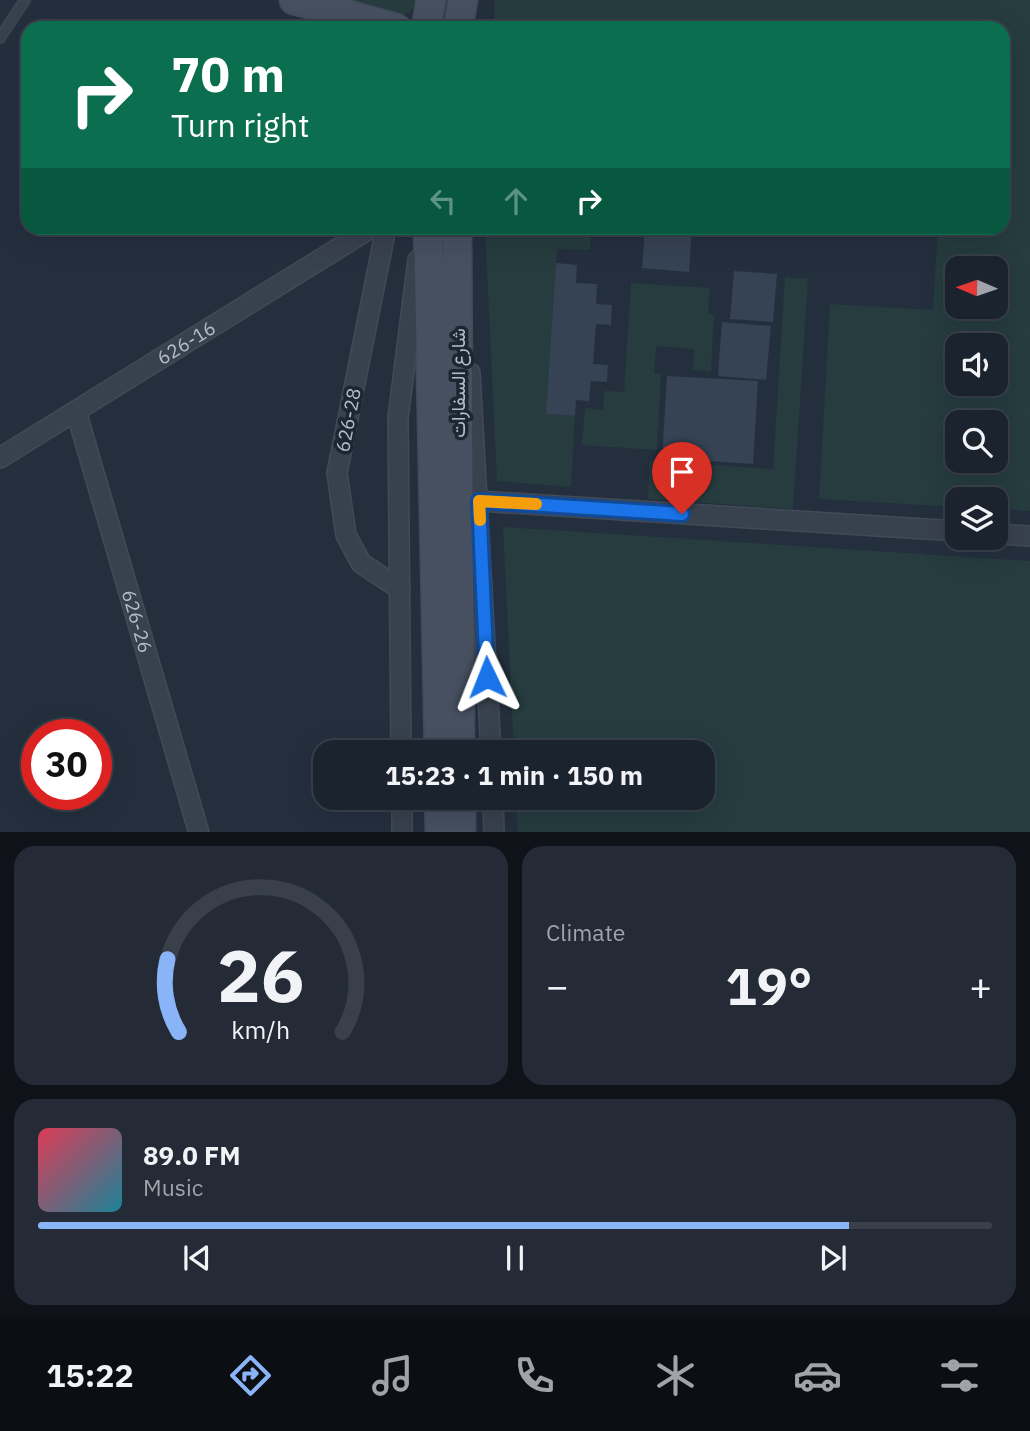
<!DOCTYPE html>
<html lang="en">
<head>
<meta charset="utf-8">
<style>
  :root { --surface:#1b232e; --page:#242b36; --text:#f1f3f6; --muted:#a0a4aa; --line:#39404a; --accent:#8ab4f8 }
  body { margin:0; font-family:"IBM Plex Sans",Vazirmatn,sans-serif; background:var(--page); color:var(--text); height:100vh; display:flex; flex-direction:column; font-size:26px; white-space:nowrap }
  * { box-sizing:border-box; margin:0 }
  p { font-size:23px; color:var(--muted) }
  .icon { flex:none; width:38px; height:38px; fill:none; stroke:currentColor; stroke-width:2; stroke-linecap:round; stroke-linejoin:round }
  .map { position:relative; height:832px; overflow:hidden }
  .side { display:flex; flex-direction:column; gap:14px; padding:14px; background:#0f1319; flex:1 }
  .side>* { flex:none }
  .top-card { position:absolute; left:21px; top:21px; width:989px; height:214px; border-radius:21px; box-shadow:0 7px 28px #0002,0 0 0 2px var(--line); background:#0b6e4f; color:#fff; overflow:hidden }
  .needle { width:46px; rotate:272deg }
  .fabs { position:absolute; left:945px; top:256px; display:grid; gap:14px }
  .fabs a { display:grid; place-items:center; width:63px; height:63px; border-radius:14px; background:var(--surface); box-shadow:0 7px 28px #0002,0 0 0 2px var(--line); font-size:35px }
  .speed { position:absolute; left:21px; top:719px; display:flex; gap:14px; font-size:35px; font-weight:700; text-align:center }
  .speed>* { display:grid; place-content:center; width:91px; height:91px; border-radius:50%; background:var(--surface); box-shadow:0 7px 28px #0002,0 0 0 2px var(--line); line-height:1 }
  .speed .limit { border:10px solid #d22; background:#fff; color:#111 }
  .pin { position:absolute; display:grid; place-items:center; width:60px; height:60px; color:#fff; margin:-72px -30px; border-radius:50% 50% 50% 0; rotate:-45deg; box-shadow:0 0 7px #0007 }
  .pin .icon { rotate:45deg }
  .me { position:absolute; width:77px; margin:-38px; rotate:358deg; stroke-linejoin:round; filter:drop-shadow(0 0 5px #0008) }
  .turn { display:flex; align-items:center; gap:24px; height:147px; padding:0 35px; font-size:32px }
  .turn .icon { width:91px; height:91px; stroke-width:2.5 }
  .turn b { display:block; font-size:49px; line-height:60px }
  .lanes { display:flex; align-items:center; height:66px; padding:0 35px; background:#0003; justify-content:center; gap:35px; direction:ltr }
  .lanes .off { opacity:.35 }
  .big { font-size:52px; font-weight:700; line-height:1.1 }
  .side .card { flex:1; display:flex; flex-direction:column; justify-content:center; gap:10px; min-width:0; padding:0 24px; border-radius:21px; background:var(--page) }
  .side .dial { align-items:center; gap:0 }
  .dial svg { height:182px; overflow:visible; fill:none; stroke:var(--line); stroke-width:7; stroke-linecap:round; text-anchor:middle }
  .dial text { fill:var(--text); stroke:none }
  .song { display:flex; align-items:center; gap:21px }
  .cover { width:84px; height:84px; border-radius:10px; background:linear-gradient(135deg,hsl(350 70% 55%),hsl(190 70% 35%)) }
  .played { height:7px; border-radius:4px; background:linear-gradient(90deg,var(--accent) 85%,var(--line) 85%) }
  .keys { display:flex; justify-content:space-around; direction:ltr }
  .heat { display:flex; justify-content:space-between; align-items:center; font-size:38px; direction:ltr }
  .side .tiles { flex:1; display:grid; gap:14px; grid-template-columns:1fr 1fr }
  .card:last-child { grid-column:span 2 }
  .trip { position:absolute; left:313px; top:740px; width:402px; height:70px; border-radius:21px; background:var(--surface); box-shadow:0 7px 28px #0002,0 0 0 2px var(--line); font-weight:700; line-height:70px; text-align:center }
  .menu { display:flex; height:112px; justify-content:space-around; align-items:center; background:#0b0e12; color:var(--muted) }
  .menu .icon { width:49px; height:49px }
  .menu .active { color:var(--accent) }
  .menu b { font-size:32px; color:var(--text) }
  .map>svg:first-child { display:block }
  .green { fill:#263c3f; fill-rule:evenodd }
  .building { fill:#364354 }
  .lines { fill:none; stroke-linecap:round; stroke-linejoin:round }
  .lane-casing { stroke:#414a57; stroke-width:12 }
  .street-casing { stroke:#414a57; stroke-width:22 }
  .secondary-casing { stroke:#414a57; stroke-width:31 }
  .lane { stroke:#38414e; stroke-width:10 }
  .street { stroke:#38414e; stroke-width:19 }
  .secondary { stroke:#465061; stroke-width:28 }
  .route-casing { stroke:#114b97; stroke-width:18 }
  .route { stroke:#1a73e8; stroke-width:12 }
  .slow { stroke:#f59e0b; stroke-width:12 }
  .labels { text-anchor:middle; stroke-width:7; stroke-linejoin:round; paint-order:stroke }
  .street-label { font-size:19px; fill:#b4bcc9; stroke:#1d2633 }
</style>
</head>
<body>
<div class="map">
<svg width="1030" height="833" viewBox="0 0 1030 833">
  <rect width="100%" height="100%" fill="#242f3e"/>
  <path class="green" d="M342 0H417L415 7 406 15Z
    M495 0H1030V511L996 509V499H957V507L819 499 830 304 933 310 938 228H1003V28H493ZM957 268H996V306H957ZM957 345H996V383H957ZM957 422H996V460H957Z
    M485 228H591L590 250 557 249 547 414 575 416 571 487 497 481Z
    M785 277 808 279 793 509 648 499 650 461 773 469Z
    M631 283 710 288 708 314 714 315 711 371 693 370 694 349 656 346 654 374H661L657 450 582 445 585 408 603 410 604 391 624 392Z
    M503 527 1030 561V832H518L516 798H704V752H514Z"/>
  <path class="building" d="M645 228H692L689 272 642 268Z
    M556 263 577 265 576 283 597 284 596 304 612 305 611 325 596 324 593 364 608 365 607 382 591 381 589 401 576 400 575 416 546 414Z
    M734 271 777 274 773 322 730 319Z
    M722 322 771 326 766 380 718 376Z
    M667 376 758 381 753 464 662 458Z"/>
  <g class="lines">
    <g class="lane-casing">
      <path id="lane" d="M0 38 25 0"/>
    </g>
    <g class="street-casing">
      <g id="street">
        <path d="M386 228 337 473 346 535 361 563 400 589"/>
        <path d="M470 373 491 752"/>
        <path id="s1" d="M76 411 199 833"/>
        <path id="s2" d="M0 458 371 228"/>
        <path d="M479 501 957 531"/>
        <path d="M996 534 1030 536"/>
        <path d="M401 752 398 418 418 260"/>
        <path d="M402 798V833"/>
        <path d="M493 798 494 833"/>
      </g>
    </g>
    <g class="secondary-casing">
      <path id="secondary" d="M294 0 396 28
        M426 28 431 0
        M458 28 463 0
        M428 228 439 752
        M457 228 460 752
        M439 798 440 833
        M461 798V833"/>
    </g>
    <use href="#lane" class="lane"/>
    <use href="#street" class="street"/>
    <use href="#secondary" class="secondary"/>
  </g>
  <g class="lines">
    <g class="route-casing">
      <path id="route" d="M487 677 479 501 682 514"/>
    </g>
    <use href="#route" class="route"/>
    <path class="slow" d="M480 520 479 501 536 504"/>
  </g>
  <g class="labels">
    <g class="street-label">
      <text dy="7" stroke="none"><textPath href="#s2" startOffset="219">626-16</textPath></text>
      <text transform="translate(458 383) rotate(-90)" y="7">شارع السفارات</text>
      <text transform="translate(348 420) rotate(-79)" y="7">626-28</text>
      <text dy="7" stroke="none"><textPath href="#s1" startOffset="219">626-26</textPath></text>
    </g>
  </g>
</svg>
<div class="fabs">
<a><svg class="needle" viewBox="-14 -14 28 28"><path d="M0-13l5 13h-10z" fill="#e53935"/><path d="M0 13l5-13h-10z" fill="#a0a4aa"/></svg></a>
<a><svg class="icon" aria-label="sound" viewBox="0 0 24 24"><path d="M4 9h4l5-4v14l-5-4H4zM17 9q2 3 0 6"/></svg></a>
<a><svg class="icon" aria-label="search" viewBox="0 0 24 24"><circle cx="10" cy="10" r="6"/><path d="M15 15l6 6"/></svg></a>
<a><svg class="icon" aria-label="layers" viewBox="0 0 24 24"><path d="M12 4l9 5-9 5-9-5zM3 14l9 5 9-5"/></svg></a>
</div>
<div class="speed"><div class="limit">30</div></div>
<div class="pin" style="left:682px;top:514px;background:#d93025"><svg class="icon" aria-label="arrive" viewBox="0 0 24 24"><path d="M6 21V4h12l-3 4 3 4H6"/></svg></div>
<svg class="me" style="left:487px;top:677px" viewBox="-20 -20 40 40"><path d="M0-17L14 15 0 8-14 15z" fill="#1a73e8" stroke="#fff" stroke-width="4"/></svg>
<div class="trip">15:23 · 1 min · 150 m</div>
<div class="top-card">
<div class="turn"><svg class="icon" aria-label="right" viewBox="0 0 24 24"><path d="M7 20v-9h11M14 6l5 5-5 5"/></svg><div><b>70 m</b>Turn right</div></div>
<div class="lanes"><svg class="icon off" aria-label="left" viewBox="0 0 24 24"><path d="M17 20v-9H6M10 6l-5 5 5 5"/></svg><svg class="icon off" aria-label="ahead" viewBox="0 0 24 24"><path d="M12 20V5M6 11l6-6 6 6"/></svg><svg class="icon" aria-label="right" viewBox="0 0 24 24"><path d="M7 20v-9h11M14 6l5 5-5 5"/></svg></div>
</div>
</div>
<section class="side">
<div class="tiles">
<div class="card dial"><svg viewBox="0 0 100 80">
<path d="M14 69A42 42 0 1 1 86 69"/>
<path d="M14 69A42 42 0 0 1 9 37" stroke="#8ab4f8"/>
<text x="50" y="56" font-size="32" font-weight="700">26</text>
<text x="50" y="72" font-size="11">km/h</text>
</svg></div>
<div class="card"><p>Climate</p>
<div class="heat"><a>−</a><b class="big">19°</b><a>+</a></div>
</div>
<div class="card">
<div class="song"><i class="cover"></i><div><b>89.0 FM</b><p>Music</p></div></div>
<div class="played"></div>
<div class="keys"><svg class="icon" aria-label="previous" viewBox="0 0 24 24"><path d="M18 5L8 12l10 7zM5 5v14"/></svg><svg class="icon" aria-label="pause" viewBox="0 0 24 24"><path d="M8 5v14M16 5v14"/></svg><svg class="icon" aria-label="next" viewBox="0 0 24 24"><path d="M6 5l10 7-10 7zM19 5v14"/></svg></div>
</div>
</div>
</section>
<nav class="menu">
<b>15:22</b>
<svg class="icon active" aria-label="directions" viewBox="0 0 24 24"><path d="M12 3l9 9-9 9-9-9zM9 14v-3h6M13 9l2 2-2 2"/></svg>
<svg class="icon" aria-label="music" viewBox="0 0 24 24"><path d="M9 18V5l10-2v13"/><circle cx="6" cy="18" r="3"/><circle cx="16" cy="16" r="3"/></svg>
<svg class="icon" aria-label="phone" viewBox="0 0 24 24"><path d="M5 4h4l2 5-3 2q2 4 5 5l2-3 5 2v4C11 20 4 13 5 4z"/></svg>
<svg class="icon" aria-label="climate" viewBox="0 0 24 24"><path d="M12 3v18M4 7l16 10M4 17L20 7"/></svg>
<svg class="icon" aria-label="car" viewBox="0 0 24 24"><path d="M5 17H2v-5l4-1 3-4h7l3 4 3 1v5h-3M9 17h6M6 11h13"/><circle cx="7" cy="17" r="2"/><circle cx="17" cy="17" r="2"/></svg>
<svg class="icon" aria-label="filters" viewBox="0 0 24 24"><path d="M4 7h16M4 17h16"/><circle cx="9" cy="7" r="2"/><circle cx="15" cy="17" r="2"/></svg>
</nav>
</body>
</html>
